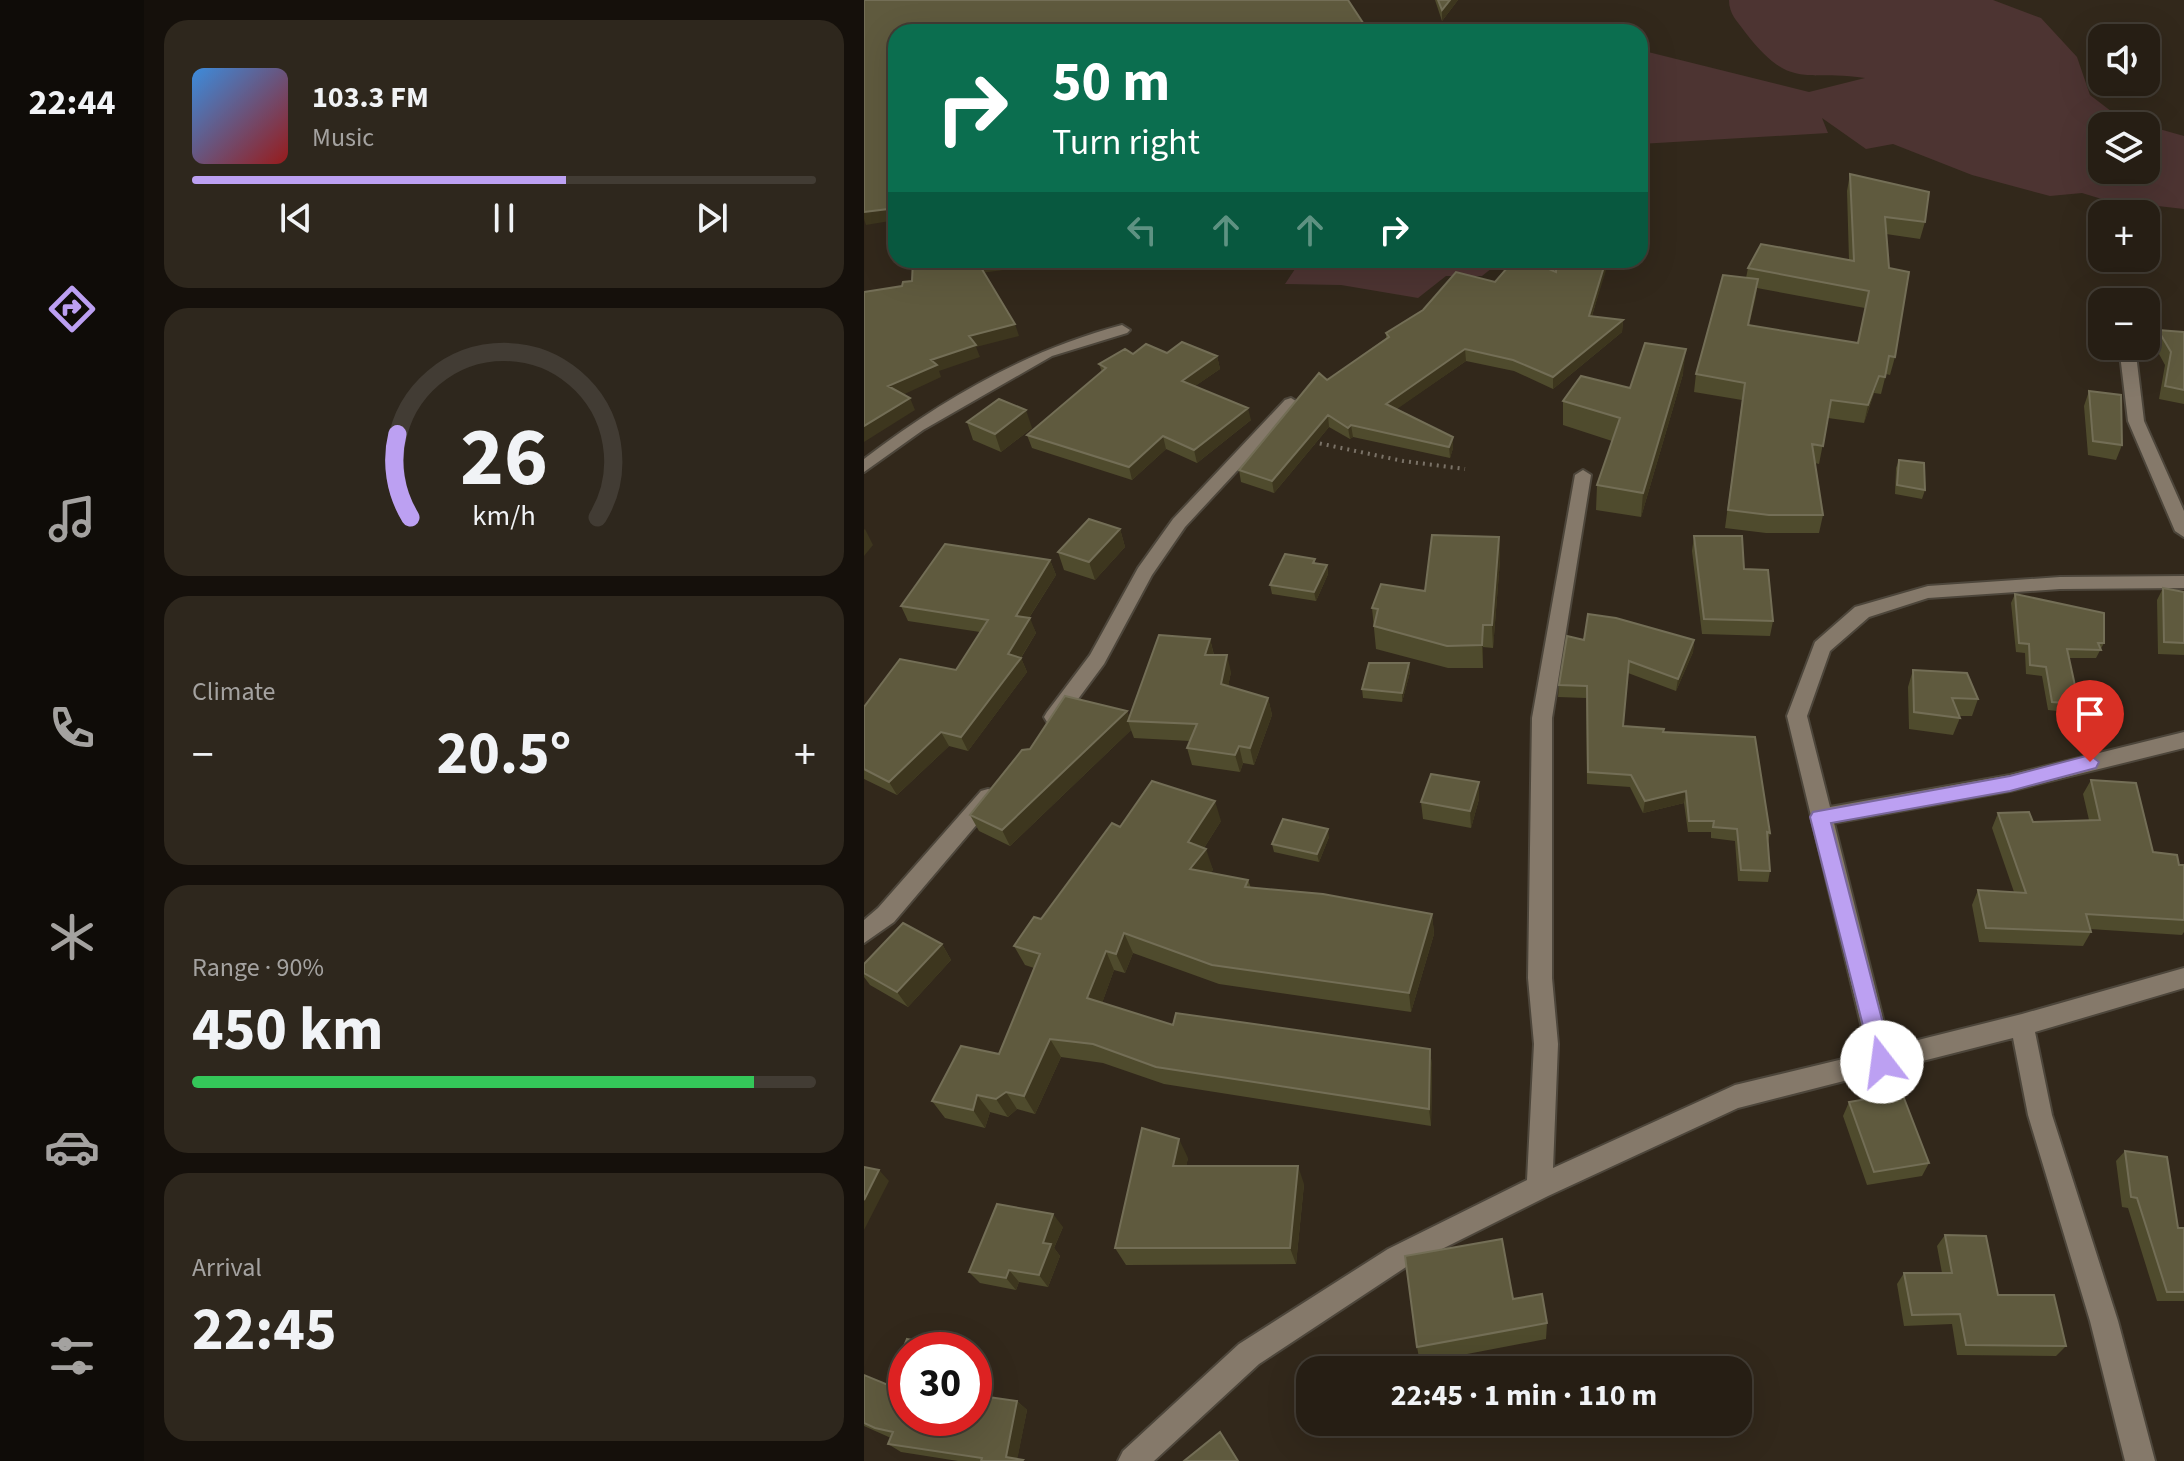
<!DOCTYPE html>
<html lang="en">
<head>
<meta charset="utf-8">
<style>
  :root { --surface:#261e14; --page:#2e271d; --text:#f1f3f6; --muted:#a4a2a0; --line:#423c34; --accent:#bca0f2 }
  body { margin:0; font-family:"Source Sans 3",sans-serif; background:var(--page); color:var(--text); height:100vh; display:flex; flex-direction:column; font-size:30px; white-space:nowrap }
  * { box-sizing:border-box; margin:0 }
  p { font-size:26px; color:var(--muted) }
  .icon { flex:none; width:44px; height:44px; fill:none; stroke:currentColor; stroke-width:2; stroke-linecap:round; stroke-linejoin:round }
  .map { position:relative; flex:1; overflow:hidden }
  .sheet { display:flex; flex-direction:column; gap:20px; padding:20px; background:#15100b; width:720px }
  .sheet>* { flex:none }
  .guide { position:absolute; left:24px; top:24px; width:760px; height:244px; border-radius:24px; box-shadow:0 8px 32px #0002,0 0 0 2px var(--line); background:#0b6e4f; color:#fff; overflow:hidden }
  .fabs { position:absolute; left:1224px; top:24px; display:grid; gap:16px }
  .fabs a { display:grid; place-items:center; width:72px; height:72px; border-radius:16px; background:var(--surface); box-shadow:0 8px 32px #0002,0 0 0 2px var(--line); font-size:40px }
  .speed { position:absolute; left:24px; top:1332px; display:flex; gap:16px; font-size:40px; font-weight:700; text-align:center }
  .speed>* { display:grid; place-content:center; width:104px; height:104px; border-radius:50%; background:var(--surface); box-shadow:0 8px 32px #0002,0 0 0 2px var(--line); line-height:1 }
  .speed .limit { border:12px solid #d22; background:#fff; color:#111 }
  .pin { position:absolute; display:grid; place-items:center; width:68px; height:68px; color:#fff; margin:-82px -34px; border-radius:50% 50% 50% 0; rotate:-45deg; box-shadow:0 0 8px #0007 }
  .pin .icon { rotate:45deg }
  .me { position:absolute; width:88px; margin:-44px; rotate:345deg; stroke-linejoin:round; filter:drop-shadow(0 0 6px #0008) }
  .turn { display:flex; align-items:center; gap:28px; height:168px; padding:0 32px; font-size:36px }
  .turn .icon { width:104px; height:104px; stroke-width:2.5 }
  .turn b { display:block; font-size:56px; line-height:68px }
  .lanes { display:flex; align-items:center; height:76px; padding:0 32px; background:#0003; justify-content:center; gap:40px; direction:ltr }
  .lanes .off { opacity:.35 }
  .big { font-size:60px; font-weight:700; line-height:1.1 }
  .sheet .tile { flex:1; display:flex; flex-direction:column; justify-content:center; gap:12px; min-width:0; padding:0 28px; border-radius:24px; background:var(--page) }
  .sheet .dial { align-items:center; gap:0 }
  .dial svg { height:208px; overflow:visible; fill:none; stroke:var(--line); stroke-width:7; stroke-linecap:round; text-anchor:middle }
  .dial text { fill:var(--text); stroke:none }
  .song { display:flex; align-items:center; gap:24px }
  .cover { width:96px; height:96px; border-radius:12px; background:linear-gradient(135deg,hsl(210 70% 55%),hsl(0 70% 35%)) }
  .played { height:8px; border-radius:4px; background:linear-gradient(90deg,var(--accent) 60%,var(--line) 60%) }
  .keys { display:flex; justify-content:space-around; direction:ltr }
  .heat { display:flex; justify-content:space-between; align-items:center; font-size:44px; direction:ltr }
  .charge { height:12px; border-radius:6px; background:linear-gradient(90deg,#34c759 90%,var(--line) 0) }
  .trip { position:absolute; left:432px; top:1356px; width:456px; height:80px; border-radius:24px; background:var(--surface); box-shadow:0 8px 32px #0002,0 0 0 2px var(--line); font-weight:700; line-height:80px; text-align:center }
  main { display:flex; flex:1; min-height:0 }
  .tabs { display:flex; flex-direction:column; width:144px; justify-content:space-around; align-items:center; background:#0f0c08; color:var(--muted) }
  .tabs .icon { width:56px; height:56px }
  .tabs .active { color:var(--accent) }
  .tabs b { font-size:36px; color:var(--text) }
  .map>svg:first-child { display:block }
  .green { fill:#4d3432; fill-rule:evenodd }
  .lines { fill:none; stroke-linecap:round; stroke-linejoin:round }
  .minor-casing { stroke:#4d463b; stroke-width:4 }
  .path { stroke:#7a7267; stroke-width:4; stroke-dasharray:2 5; stroke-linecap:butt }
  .minor { fill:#85796a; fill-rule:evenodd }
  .wall { fill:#4f4b2d; fill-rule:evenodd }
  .shaded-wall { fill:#3d361e }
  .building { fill:#5f5a3e; stroke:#736e56; stroke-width:2 }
  .route { fill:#bca0f2; stroke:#7a689d; stroke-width:2 }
</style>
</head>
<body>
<main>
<nav class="tabs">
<b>22:44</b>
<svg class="icon active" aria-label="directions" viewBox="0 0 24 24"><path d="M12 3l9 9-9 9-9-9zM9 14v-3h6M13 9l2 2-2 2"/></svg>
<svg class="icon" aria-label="music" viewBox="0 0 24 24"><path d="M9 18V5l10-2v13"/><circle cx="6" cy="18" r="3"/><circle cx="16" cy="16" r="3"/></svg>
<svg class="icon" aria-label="phone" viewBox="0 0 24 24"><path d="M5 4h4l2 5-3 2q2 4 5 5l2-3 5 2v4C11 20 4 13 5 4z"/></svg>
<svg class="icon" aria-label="climate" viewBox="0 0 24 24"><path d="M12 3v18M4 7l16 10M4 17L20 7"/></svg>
<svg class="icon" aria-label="car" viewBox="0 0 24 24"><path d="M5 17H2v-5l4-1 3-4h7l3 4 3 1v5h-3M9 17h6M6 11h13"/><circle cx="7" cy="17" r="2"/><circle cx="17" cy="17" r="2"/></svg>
<svg class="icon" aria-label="filters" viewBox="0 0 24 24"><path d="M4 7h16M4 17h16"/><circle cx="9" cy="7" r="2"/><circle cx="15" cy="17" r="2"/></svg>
</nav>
<section class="sheet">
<div class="tile">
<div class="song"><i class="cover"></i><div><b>103.3 FM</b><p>Music</p></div></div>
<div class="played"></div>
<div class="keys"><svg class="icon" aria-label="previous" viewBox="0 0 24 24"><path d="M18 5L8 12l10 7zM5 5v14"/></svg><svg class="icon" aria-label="pause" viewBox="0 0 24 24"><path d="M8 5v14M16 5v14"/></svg><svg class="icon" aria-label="next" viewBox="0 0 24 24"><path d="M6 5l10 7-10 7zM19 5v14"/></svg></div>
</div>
<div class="tile dial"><svg viewBox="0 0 100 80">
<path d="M14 69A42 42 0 1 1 86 69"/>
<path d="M14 69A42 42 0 0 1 9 37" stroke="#bca0f2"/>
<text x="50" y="56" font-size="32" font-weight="700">26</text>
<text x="50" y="72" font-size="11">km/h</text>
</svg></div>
<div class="tile"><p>Climate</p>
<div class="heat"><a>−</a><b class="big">20.5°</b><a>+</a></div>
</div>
<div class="tile"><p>Range · 90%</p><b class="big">450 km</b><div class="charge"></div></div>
<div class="tile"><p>Arrival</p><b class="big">22:45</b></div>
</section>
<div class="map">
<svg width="1320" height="1461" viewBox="0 0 1320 1461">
  <rect width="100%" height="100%" fill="#32281b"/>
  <path class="green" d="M865 0H1129L1177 18 1213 57 1226 95 1256 118 1320 136V209L1241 200 1218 193 1186 196 1108 175 1029 144 1002 149 958 118 964 133 776 144V50L945 92 1001 78C941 69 927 92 881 32 873 21 865 14 865 0ZM1238 126H1282V170H1238Z
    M437 260H638L618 276H582L554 298 477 285 421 284Z"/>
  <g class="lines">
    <g class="minor-casing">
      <path id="minor" d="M258 325 266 330 263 333 188 356 59 430 0 472V459C77 400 163 350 258 325Z
        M1255 346H1271L1280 421 1320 511V537L1311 531 1264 421Z
        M427 398 435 403 433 406 321 527 288 575 240 664 197 722H183L180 717 183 712 226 655 274 568 309 519 421 400Z
        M719 470 727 475 688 718V978L694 1044 689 1168 871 1085 1004 1053 923 716 951 642 991 607 1064 586 1196 577 1320 576V588L1196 589 1064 598 1005 617 966 651 943 716 966 807 1146 775 1320 732V748L1146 791 970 823 1026 1047 1158 1014 1320 968V988L1171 1032 1188 1115 1254 1321 1291 1461H1261L1226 1321 1164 1115 1149 1038 874 1108 684 1196 542 1267 395 1364 290 1461H254L259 1451 375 1344 524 1249 663 1180 670 1044 664 978 668 718 711 475Z
        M124 789 131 791 134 797 131 803 30 922 0 943V920L14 908 117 791Z"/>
    </g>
    <path class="path" d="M449 442 539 461 601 469"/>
    <use href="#minor" class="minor"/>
  </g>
  <path class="wall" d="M571 0H594L578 21Z
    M986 174 1061 222 1056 239 1022 234 1031 357 1026 375 1022 374 1017 394 1010 393 1000 423 964 418 955 464 951 463 959 515 955 533H902L861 528 878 400 830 392 832 374 882 278 884 268 985 260 983 191ZM893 288 1001 308 994 343 885 325Z
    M693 260H744L728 316 759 320 758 332 689 389 650 371 602 361 532 409 589 448 586 458 489 437 486 439 465 427 410 493 377 482 375 470 463 380 522 338V333L631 282 692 272Z
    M1294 330 1320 332V404L1295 399 1301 365 1289 343Z
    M303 353 353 356 356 369 331 386 387 420 333 463 302 449 268 480 168 448 163 435 238 372 235 364 269 354Z
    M819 374 777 517 732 510 733 485 748 441 699 425V401L766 388Z
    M1225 391 1258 445 1252 460 1224 455 1220 406Z
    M103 422 168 428 137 452 109 440Z
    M1035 460 1061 490 1058 499 1031 494 1032 468Z
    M256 529 261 547 231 580 200 570 194 552Z
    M830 536 880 569 909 621 906 636 838 634 828 551Z
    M635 537 636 560 629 648 619 647V668H584L512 649 508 608 561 591Z
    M451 559V563L463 565 464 574 452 601 408 594 406 585Z
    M186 560 192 575 165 618 172 633 157 658 163 672 104 751 85 746 33 795 0 779V707L92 670 116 632 44 621 37 606Z
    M1299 588 1320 592V655L1294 654 1293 600Z
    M1151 594 1240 643 1232 658H1205L1215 704 1211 713 1184 710 1178 676 1162 674 1161 653 1152 652 1147 603Z
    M346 639 350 655 367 672 364 686 404 698 408 715 390 765 379 763 376 772 328 765 323 748 326 741 270 738 267 730 146 846 115 831 106 815 166 749 263 711 265 717Z
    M720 640H830L829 652 812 691 764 673 759 726 800 729V732L906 833 904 842 906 871 904 882 874 881 871 841 847 838V832H824L820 803 779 813 766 787 723 784 722 698 694 697 695 685Z
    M545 663 546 672 538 702 499 698 498 689Z
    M1049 670 1114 699 1108 716H1095L1096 718 1089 735 1045 729 1044 687Z
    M1227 780 1289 852 1315 865H1320V932L1318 935 1226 929 1227 932 1219 946 1115 942 1108 905 1114 890 1150 892 1128 828 1134 813 1169 822 1225 820 1219 794Z
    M615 782V799L607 828 559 819 557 802Z
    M357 821 340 848 349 870 346 873 384 880 387 888 568 914 570 934 547 1012 355 984 269 953 261 973 250 970 238 1003 309 1025 566 1049 568 1067 567 1126 300 1084 239 1063 197 1057 171 1114 153 1109 144 1117 126 1112 121 1128 81 1118 68 1101 135 1054 170 968 161 965 150 946 177 919 256 827Z
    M465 837 455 862 410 852 408 844Z
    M78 944 87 960 44 1007 6 985 0 977V964Z
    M985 1102 1065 1163 1058 1176 1003 1185 979 1116Z
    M1261 1151 1314 1228H1320V1301H1293L1264 1208 1258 1207 1252 1161Z
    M324 1158 322 1166 440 1184 432 1264 262 1265 251 1248Z
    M199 1227 190 1248 196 1256 184 1287 155 1282 152 1290 116 1283 105 1272Z
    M1081 1235 1134 1295 1202 1346 1192 1356 1093 1355 1088 1324 1040 1326 1033 1284 1040 1273H1078L1073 1246Z
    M649 1299 683 1323 682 1339 556 1363 553 1347Z
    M43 1339 87 1347 90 1350H42V1418H110V1395L153 1401 163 1410 153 1459 160 1461H94L37 1452 24 1444 27 1438 0 1426V1375L24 1385Z"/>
  <path class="shaded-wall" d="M586 0H594L578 21V10Z
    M32 208V220L2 225 0 219V212Z
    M118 260H168V266L117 273 113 261Z
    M742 260H744V264L724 328 725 316Z
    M894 279 892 297 881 342 884 325Z
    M759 320 758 332 689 389V377Z
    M151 324 155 336 112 347 116 357 75 371 77 377 30 399 24 386 105 336Z
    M601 349 602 361 523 416 522 404Z
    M822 349 819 374 777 517 779 493Z
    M353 356 356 369 321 393 318 381Z
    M1015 376 1010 393 1000 423 1004 405Z
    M46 398 51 410 0 442V426Z
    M384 408 387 420 333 463 330 450Z
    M162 410 168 428 137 452 131 434Z
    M464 415 465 427 410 493 408 481Z
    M487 425 489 437 486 439 484 428Z
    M299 436 302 449 268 480 265 467Z
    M589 437V448L586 458 585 447Z
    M1 529 9 545 0 556V530Z
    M256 529 261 547 231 580 225 562Z
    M635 537 636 560 629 648 628 625Z
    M186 560 192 575 157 630 152 616Z
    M463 565 464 574 452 601 450 592Z
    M166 618 172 633 154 662 157 658 163 672 104 751 97 737 144 654Z
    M619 625V668L618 645Z
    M346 639 350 656 341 655Z
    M830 640 829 652 812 691 814 679Z
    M363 655 367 672 361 701 357 684Z
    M545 663 546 672 538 702V693Z
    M404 698 408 715 390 765 386 748Z
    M263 711 267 722 264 721 267 730 146 846 138 830Z
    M77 732 85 746 33 795 25 782Z
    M375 746 379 763 376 772 371 755Z
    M615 782V799L607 828 606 811Z
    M822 791 820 803 779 813 781 801Z
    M351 801 357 821 331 862 324 842Z
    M464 829 465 837 455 862 453 854Z
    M342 849 349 870 333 889 326 869Z
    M568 914 570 934 547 1012 545 993Z
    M260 933 269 953 261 973 252 954Z
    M78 944 87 960 44 1007 33 992Z
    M242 951 250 970 233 1017 223 998Z
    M186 1039 197 1057 171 1114 160 1096Z
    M566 1049 568 1067 567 1126 565 1109Z
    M142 1092 153 1109 144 1117 132 1099Z
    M113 1095 126 1112 121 1128 109 1110Z
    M315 1139 324 1158 318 1185 309 1166Z
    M434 1166 440 1184 432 1264 426 1248Z
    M15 1170 25 1181 0 1230V1200Z
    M189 1214 199 1227 190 1248 196 1256 184 1287 175 1275 179 1243Z
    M145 1270 155 1282 152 1290 142 1278Z
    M153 1401 163 1410 153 1461 142 1457Z"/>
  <path class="building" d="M0 0H484L505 32H32V208L0 212Z
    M574 0H586L578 10Z
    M986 174 1065 192 1061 222 1021 217 1025 268 1045 272 1031 357 1025 356 1021 377 1015 376 1004 405 967 400 959 446 948 444 959 515H905L864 510 881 383 832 374 859 275 894 279 884 325 994 343 1005 291 884 268 897 244 990 261Z
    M49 260H118L113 261 151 324 105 336 112 345 67 360 73 365 24 386 46 398 0 426V292L38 286 39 282 48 281Z
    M650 260H664L692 272 693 260H742L725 316 759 320 689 377 649 360 601 349 522 404 589 437 585 447 487 425 484 428 464 415 408 481 375 470 455 373 463 380 525 337 522 333 559 310 592 272 631 282Z
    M1294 330 1320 332V390L1301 386 1307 352Z
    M318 342 353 356 318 381 384 408 330 450 299 436 265 467 163 435 242 368 235 364 261 349 269 354 282 344 303 353Z
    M781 343 822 349 779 493 733 485 756 418 699 401 717 376 766 388Z
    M1225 391 1257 395 1258 445 1229 441Z
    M135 399 162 410 131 434 103 422Z
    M1035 460 1060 463 1061 490 1033 485Z
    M225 519 256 529 225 562 194 552Z
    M568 535 635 537 628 625H619L618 645 583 646 510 626 514 609 508 608 517 584 561 591Z
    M830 536H878L880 569 904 570 909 621 840 619Z
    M81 544 186 560 152 616 166 618 144 654 157 658 97 737 77 732 25 782 0 769V707L36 659 92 670 124 620 37 606Z
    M421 554 451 559 449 563 463 565 450 592 406 585Z
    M1299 588 1320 592V643L1300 642Z
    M1151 594 1240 613V643H1234L1237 650 1203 649 1215 704 1188 702 1182 667 1166 665 1165 644 1155 643Z
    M724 614 752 618 830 640 814 679 765 661 759 726 800 729 799 732 891 737 906 833 903 832 906 871 877 870 873 829 849 827 850 821H825L822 791 781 801 767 775 724 772 723 686 695 685 703 636 720 640Z
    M295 635 346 639 341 655H363L357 684 404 698 386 748 375 746 371 755 323 748 333 724 264 721Z
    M505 663H545L538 693 498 689Z
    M1049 670 1103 673 1114 699 1088 698 1096 718 1050 712Z
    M201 696 263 711 138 830 106 815 158 750 166 749Z
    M567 774 615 782 606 811 557 802Z
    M1227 780 1272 783 1289 852 1313 855 1315 865H1320V920L1222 914 1227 932 1122 928 1114 890 1162 893 1134 813 1165 812 1169 822 1236 820Z
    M288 781 351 801 324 842 342 849 326 869 384 880 381 887 459 894 568 914 545 993 348 965 260 933 252 954 242 951 223 998 309 1025 312 1013 566 1049 565 1109 292 1067 229 1044 186 1039 160 1096 142 1092 132 1099 113 1095 109 1110 68 1101 97 1046 135 1054 176 954 150 946 170 917 177 919 248 823 256 827Z
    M419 819 464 829 453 854 408 844Z
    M39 923 78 944 33 992 0 973V964Z
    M1038 1093 1065 1163 1010 1172 985 1102Z
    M278 1128 315 1139 309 1166H434L426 1248H251Z
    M1261 1151 1303 1157 1314 1228H1320V1292H1303L1273 1198 1267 1197Z
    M0 1167 15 1170 0 1200Z
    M133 1204 189 1214 179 1243 187 1244 175 1275 145 1270 142 1278 105 1272Z
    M1081 1235 1122 1236 1134 1295H1190L1202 1346 1102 1345 1096 1314 1048 1315 1040 1273H1088Z
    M638 1239 649 1299 678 1294 683 1323 553 1347 541 1256Z
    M43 1339 87 1347 86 1350H42V1418H110V1395L153 1401 142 1457 159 1460 158 1461H117L118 1458 24 1444 29 1432 11 1428 0 1423V1375L24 1385Z
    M356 1432 374 1461H320Z"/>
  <path class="route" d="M1226 755 1235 762 1232 768 1146 791 967 823 1029 1062 1026 1069 1018 1072 1010 1069 946 817 949 812 1146 776Z"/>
</svg>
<div class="fabs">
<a><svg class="icon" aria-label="sound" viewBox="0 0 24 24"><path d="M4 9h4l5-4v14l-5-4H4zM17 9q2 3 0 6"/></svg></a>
<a><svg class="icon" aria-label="layers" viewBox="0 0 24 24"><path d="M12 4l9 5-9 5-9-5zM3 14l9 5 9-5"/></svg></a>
<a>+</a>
<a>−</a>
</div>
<div class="speed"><div class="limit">30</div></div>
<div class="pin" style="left:1226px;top:762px;background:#d93025"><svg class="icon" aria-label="arrive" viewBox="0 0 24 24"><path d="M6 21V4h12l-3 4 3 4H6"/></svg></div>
<svg class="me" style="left:1018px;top:1062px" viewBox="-20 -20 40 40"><circle r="19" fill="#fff"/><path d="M0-13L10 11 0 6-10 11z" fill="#bca0f2"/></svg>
<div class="trip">22:45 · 1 min · 110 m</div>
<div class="guide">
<div class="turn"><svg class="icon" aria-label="right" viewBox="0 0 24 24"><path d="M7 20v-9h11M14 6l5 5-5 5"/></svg><div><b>50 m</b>Turn right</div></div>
<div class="lanes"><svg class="icon off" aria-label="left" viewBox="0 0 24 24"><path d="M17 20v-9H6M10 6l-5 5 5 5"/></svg><svg class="icon off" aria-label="ahead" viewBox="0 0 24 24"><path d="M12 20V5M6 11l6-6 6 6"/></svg><svg class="icon off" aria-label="ahead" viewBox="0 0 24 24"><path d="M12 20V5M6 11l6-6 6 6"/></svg><svg class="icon" aria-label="right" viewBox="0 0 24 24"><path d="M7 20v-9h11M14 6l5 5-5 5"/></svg></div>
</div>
</div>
</main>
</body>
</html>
